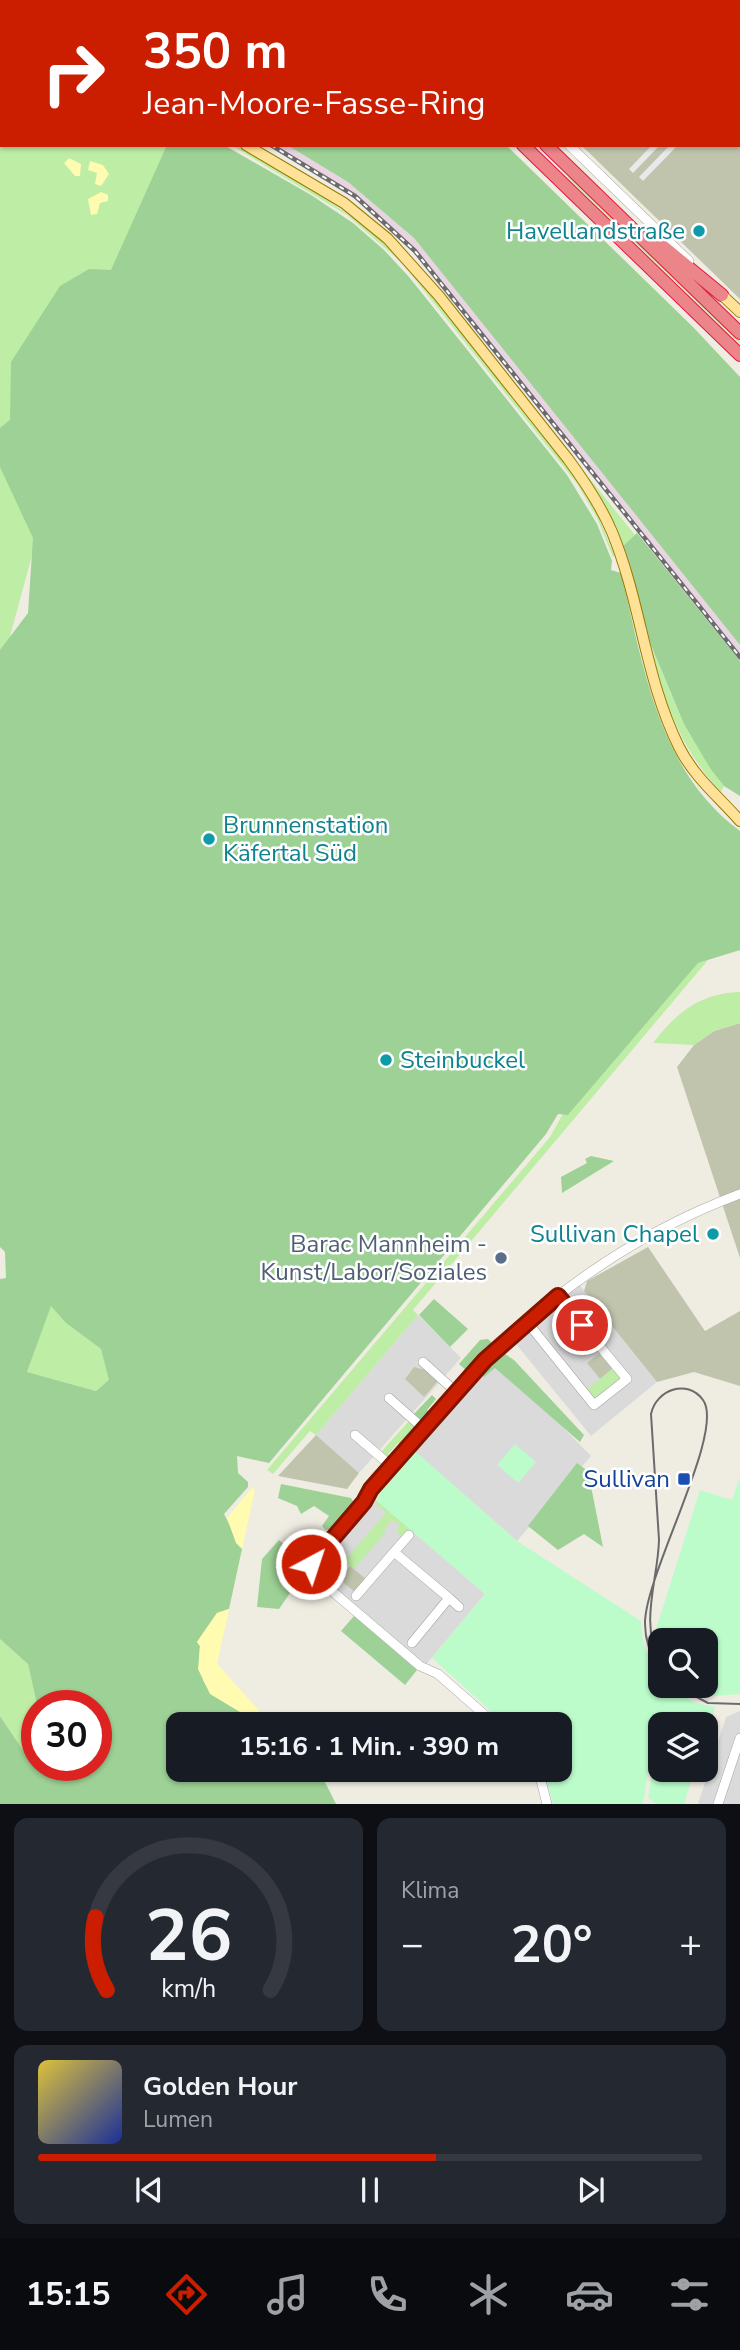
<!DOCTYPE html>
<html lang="de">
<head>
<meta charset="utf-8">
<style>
  :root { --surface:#171b24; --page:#242831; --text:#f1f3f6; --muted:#9ea1a6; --line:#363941; --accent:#cb1e00 }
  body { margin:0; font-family:"Nunito Sans",sans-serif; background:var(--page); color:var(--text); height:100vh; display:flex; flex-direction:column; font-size:26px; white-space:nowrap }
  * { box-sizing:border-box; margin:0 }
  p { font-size:23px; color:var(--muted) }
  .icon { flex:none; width:38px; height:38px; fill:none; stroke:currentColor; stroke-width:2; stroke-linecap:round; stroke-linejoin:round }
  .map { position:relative; height:1804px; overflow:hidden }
  .drawer { display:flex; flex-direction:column; gap:14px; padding:14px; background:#0d0f14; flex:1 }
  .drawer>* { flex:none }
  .banner { position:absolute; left:0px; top:0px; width:740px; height:147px; box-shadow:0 2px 5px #0004; background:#cb1e00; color:#fff; overflow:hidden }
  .tools { position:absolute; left:648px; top:1628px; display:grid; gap:14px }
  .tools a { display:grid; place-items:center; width:70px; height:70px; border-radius:14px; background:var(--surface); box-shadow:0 2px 5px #0004; font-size:35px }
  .speed { position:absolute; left:21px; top:1690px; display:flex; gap:14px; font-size:35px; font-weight:700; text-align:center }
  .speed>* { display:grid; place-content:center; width:91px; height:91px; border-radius:50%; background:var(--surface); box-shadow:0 2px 5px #0004; line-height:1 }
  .speed .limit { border:10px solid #d22; background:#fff; color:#111 }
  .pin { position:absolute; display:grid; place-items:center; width:60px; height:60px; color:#fff; margin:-30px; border:4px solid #fff; border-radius:50%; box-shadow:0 2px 7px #0007 }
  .me { position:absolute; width:77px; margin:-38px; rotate:40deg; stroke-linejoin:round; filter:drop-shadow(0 0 5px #0008) }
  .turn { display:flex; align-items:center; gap:24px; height:147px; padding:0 28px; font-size:32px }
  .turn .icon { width:91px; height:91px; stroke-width:2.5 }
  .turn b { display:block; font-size:49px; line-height:60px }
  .big { font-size:52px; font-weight:700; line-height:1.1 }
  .drawer .card { flex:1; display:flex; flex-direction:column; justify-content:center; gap:10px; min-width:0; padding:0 24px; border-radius:14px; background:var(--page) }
  .drawer .dial { align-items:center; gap:0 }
  .dial svg { height:182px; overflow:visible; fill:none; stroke:var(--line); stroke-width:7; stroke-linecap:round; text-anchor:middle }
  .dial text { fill:var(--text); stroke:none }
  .song { display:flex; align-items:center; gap:21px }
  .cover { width:84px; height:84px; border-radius:10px; background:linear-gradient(135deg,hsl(50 70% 55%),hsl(230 70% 35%)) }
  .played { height:7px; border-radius:4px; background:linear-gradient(90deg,var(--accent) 60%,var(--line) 60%) }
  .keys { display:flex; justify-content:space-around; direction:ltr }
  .heat { display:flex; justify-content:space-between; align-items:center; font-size:38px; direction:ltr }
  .drawer .tiles { flex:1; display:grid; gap:14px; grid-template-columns:1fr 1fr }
  .card:last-child { grid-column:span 2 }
  .trip { position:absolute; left:166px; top:1712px; width:406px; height:70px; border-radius:14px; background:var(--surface); box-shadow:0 2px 5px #0004; font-weight:700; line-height:70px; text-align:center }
  .tab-bar { display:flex; height:112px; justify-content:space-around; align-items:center; background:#090b0e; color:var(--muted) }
  .tab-bar .icon { width:49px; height:49px }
  .tab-bar .selected { color:var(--accent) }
  .tab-bar b { font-size:32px; color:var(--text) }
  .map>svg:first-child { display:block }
  .residential { fill:#dbdada }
  .industrial { fill:#e9d4e2 }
  .construction { fill:#c1c4ad }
  .grass { fill:#beeda5 }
  .forest { fill:#9dd195; fill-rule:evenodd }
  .sand { fill:#fffbb1 }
  .park { fill:#bcfccb }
  .parking { fill:#e9e9e9 }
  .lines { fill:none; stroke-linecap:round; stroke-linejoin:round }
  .minor-casing { stroke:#a4a4a4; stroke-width:10 }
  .major-casing { stroke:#977b00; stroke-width:12 }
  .highway-casing { stroke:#e31a41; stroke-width:14 }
  .minor { stroke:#fff; stroke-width:9 }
  .major { stroke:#ffe298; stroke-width:10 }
  .highway { stroke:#eb8589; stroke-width:12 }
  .tram { stroke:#6b6b6b; stroke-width:2 }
  .rail-casing { stroke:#6b6b6b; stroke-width:4.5 }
  .rail { stroke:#fff; stroke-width:2; stroke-dasharray:5; stroke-linecap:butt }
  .route-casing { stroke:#841400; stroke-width:18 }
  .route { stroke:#cb1e00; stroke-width:12 }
  .culture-dot { fill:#0f9aa8; stroke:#fff; stroke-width:2.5 }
  .service-dot { fill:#5c6f8a; stroke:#fff; stroke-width:2.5 }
  .transit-dot { fill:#1a4fb4; stroke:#fff; stroke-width:2.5 }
  .labels { text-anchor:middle; stroke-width:5; stroke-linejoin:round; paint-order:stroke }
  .culture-label { font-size:24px; fill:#0d838f; stroke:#fff; text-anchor:end }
  .service-label { font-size:24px; fill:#4e5e75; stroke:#fff; text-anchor:end }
  .transit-label { font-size:24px; fill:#164399; stroke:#fff; text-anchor:end }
</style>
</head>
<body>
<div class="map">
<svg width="740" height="1804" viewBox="0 0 740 1804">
  <rect width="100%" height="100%" fill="#efede2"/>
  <path class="residential" d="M579 1284 657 1382 591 1436 512 1339Z
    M418 1315 461 1358 359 1473 316 1435Z
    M495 1357 591 1456 517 1541 414 1451Z
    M371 1495 485 1594 425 1666 310 1567Z
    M740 1711V1804H698L726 1717Z"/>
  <path class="industrial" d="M266 145H287L348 182 414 238 740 645V661L410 249 371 211 336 186Z"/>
  <path class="construction" d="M739 72 740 73V299L581 145H738Z
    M740 1023V1258L677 1067 694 1045 714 1031Z
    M648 1247 705 1331 740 1311V1386L694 1372 657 1382 584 1291 587 1281Z
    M601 1352 613 1368 600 1379 587 1363Z
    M414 1367 426 1370 438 1381 424 1397 405 1379Z
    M316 1435 359 1473 347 1489 278 1476Z
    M350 1566 366 1579 355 1592 339 1579Z"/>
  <path class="grass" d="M0 18 2 145H168L76 394 0 673Z
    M231 145H237C297 179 353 212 402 260V263L347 215Z
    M569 176 740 341V344L568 178Z
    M414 272 564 459 591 500 615 556 613 557 597 518 578 485 410 273Z
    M549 428 635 535 622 547Z
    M648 639 684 724 724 786 721 792C679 748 663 696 648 639Z
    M708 960 413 1310 418 1315 316 1435 310 1431 273 1474 267 1470 550 1137 563 1114H569L698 963Z
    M740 992V1023L714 1031 694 1045 653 1043C676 1013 700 993 740 992Z
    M51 1305 66 1323 101 1349 110 1380 96 1391 27 1372Z
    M614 1368 620 1379 593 1399 586 1390Z
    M410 1420 417 1429 402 1447 398 1443 388 1454 394 1459 390 1460 380 1453Z
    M378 1501 411 1530 404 1539 397 1532 399 1524 392 1520 384 1530 386 1532 354 1569 344 1561 386 1513 376 1504Z
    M0 1639 28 1664 36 1700 24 1753 0 1716Z"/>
  <path class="forest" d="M22 0H356L358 2H25Z
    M167 145H224L311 195 353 223 384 250 409 277 567 475 597 524 612 561 611 570 621 573C643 664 658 771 740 831V950L698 963 568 1115 558 1114 546 1134 269 1463 237 1456 238 1473 248 1482V1487L224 1514 242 1549 229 1609 217 1613 197 1642 200 1646C195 1699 223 1697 260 1724H178V1769H306L318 1774 326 1784 336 1804H0V1716L24 1752 36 1700 28 1664 0 1639V1279L6 1278 5 1252 0 1247V650L28 613 33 538 0 467V428L10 420 11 362 60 286 89 269 111 270ZM51 1306 66 1323 101 1349 109 1380 96 1391 27 1372ZM37 1706H96V1766H37Z
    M287 145H506L693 327 740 377V645L414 238 348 182Z
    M637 533 740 661V796L724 786 710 768 684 724 648 638 622 547Z
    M591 1156 614 1161 562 1193 561 1177 587 1163 585 1159Z
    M434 1299 468 1329 450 1347 419 1315Z
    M488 1339 494 1345 468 1372 459 1364 480 1340Z
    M502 1352 514 1360 584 1435 580 1442 495 1368 484 1377 481 1374Z
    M432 1395 436 1399 427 1410 431 1414 423 1424 413 1415Z
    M577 1463 588 1471 603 1547 584 1534 558 1550 528 1526Z
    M281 1484 351 1498 354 1503 332 1529 326 1530 322 1526 329 1516 314 1506 301 1514 297 1506 278 1498Z
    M279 1540 298 1556 287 1583 290 1593 279 1609 257 1607 262 1559Z
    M354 1616 417 1670 405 1685 341 1631Z"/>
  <path class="sand" d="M69 158 81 164 80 176H75L64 163Z
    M90 161 103 165 109 174 101 186 95 184 97 173 88 170Z
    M101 192 108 195V201L100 203 97 214 91 215 88 199Z
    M252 1488 255 1490 242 1549 236 1543 227 1518Z
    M229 1609 217 1664 271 1724H260L210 1694 198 1669 200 1646 197 1642 217 1613Z"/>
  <path class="park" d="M515 1444 536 1462 518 1483 497 1465Z
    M416 1452 517 1541 641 1621 644 1647 660 1677V1685H668L695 1703 715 1707 712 1716 680 1724H660V1745L650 1759 643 1804H553L544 1769H560V1724H505L432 1658 485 1594 377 1501 379 1494Z
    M740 1477V1694L715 1696 688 1685H705V1640H660V1655L656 1629 700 1490 732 1500Z
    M660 1754V1769H695L684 1804H656L648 1798 654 1761Z"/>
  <path class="parking" d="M652 145H660L633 173 629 169Z
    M670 145H678L643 181 639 177Z"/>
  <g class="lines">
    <g class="minor-casing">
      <path id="minor" d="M575 2 577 0
        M569 145 689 261
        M527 1322 594 1405 627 1379 558 1296
        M423 1362 456 1392
        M389 1398 424 1429
        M355 1435 391 1466
        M394 1552 409 1535
        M356 1596 394 1552 449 1598 412 1643
        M449 1598 459 1607
        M495 1724 438 1674 420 1666 312 1574 308 1568 364 1502 371 1488C414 1440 455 1387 503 1343 571 1279 652 1227 740 1194
        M538 1769 547 1804
        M718 1804 740 1738"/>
    </g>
    <g class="major-casing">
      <path id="major" d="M0 12H2
        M246 145 344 203 388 239 439 296 568 459C585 482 601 506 612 532 641 602 645 679 679 747 694 777 719 797 740 821
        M722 295 740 312"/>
    </g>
    <g class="highway-casing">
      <path id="highway" d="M373 0 375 2
        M395 0 397 2
        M523 145 740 355
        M546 145 740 333
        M649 235 722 295"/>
    </g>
    <use href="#minor" class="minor"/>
    <use href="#major" class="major"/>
    <use href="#highway" class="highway"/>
    <path class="tram" d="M660 1662C639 1622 658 1581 659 1540L651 1414C656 1390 687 1378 703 1400 726 1431 644 1576 645 1624 645 1641 651 1656 660 1670
      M674 1685 708 1703 740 1704"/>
    <g class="rail-casing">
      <path id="rail" d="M9 0 12 2
        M271 145 355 196 415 251 740 657"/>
    </g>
    <use href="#rail" class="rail"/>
  </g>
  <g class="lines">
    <g class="route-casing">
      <path id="route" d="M311 1564 364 1502 371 1489 485 1360 558 1296 582 1325"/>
    </g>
    <use href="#route" class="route"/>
  </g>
  <g class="culture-dot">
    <circle cx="699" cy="231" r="7"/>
    <circle cx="209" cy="839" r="7"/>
    <circle cx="386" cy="1060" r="7"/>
    <circle cx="713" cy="1234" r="7"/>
  </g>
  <circle class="service-dot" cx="501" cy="1258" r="7"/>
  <rect class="transit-dot" x="677" y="1472" width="14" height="14" rx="3.5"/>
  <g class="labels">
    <g class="culture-label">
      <text x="685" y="239">Havellandstraße</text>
      <text x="223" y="833" text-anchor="start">Brunnenstation<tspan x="223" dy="28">Käfertal Süd</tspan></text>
      <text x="400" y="1068" text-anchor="start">Steinbuckel</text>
      <text x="699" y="1242">Sullivan Chapel</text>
    </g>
    <g class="service-label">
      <text x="487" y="1252">Barac Mannheim -<tspan x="487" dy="28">Kunst/Labor/Soziales</tspan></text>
    </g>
    <g class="transit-label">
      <text x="670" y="1487">Sullivan</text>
    </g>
  </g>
</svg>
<div class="tools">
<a><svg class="icon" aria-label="search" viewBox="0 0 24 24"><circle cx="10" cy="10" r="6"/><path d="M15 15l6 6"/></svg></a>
<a><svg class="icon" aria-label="layers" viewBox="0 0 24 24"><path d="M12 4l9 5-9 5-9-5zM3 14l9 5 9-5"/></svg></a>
</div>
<div class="speed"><div class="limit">30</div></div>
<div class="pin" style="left:582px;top:1325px;background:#d93025"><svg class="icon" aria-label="arrive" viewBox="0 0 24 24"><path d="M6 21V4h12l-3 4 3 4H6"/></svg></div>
<svg class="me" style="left:311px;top:1564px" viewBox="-20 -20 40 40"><circle r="17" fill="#cb1e00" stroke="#fff" stroke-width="3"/><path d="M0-11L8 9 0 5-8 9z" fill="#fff"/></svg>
<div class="trip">15:16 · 1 Min. · 390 m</div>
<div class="banner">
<div class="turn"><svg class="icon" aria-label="right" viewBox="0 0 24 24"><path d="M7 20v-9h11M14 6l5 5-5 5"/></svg><div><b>350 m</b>Jean-Moore-Fasse-Ring</div></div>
</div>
</div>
<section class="drawer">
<div class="tiles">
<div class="card dial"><svg viewBox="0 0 100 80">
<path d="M14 69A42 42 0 1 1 86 69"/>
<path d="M14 69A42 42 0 0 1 9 37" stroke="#cb1e00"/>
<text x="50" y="56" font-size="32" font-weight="700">26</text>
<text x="50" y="72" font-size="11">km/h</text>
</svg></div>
<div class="card"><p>Klima</p>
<div class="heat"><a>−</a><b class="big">20°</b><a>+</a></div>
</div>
<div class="card">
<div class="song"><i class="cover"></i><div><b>Golden Hour</b><p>Lumen</p></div></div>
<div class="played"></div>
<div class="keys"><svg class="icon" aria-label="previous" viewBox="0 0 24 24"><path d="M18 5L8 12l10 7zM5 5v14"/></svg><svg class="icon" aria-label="pause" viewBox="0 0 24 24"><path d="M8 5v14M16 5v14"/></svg><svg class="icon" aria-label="next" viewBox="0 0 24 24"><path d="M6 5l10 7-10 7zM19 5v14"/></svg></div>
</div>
</div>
</section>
<nav class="tab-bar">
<b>15:15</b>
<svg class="icon selected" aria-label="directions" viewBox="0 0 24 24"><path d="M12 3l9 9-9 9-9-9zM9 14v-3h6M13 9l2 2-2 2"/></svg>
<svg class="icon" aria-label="music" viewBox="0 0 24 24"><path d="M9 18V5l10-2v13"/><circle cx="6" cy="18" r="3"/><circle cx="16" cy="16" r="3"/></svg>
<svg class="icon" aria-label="phone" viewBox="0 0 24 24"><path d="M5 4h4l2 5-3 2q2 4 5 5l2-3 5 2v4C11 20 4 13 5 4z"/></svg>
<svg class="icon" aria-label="climate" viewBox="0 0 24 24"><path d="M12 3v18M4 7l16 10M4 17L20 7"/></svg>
<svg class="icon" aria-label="car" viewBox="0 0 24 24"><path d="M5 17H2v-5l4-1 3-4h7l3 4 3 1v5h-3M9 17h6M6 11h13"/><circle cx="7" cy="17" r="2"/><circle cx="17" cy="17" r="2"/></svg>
<svg class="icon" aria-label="filters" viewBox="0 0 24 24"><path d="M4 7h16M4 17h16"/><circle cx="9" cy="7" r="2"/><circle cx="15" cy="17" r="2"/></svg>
</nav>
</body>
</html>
